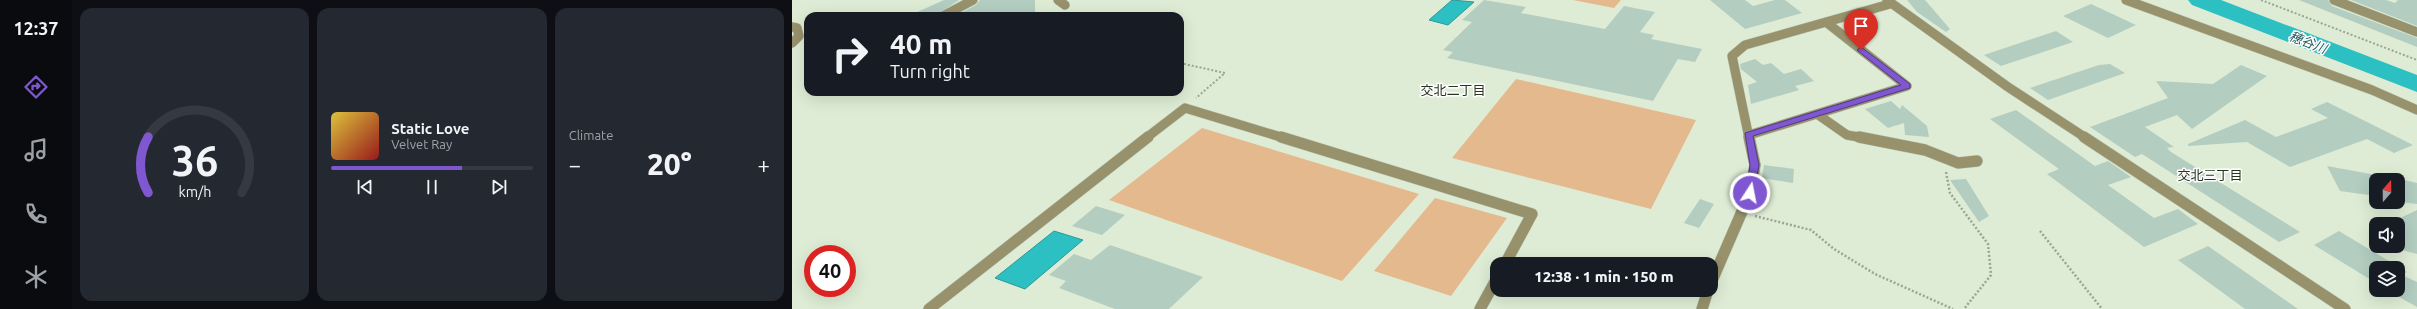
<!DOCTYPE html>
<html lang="en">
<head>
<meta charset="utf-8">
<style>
  :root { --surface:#171b24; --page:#242831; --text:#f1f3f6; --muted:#9ea1a6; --line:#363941; --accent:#7f57d1 }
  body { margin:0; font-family:Ubuntu,"Noto Sans JP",sans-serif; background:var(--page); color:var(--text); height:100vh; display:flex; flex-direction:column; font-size:15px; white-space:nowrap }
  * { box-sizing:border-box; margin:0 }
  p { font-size:13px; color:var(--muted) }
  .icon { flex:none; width:22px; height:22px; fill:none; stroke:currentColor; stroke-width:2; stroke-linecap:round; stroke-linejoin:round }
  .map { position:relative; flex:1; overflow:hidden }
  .details { display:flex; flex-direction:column; gap:8px; padding:8px; background:#0d0f14; width:720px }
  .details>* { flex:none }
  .top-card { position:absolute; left:12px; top:12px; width:380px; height:84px; border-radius:12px; box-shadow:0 4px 16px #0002; background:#171b24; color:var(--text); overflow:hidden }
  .needle { width:26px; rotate:20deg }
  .buttons { position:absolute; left:1577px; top:173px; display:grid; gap:8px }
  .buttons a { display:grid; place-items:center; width:36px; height:36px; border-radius:8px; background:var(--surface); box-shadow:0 4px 16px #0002; font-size:20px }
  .speed { position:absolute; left:12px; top:245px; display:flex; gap:8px; font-size:20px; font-weight:700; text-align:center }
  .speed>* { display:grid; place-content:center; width:52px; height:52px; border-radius:50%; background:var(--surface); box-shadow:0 4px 16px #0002; line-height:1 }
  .speed .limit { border:6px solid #d22; background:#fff; color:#111 }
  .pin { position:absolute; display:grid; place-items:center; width:34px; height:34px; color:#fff; margin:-41px -17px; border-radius:50% 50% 50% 0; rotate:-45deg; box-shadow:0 0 4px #0007 }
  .pin .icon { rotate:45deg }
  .me { position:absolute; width:44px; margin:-22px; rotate:11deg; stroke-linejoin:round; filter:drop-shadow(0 0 3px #0008) }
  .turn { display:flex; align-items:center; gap:14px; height:84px; padding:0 20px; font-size:18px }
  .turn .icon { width:52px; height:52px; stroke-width:2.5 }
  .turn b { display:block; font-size:28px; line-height:34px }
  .big { font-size:30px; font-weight:800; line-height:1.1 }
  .details .card { flex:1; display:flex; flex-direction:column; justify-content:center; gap:6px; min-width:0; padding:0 14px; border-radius:12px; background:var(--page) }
  .details .dial { align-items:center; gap:0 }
  .dial svg { height:104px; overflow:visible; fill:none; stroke:var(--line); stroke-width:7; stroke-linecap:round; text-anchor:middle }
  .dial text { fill:var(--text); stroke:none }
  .song { display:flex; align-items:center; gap:12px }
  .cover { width:48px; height:48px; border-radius:6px; background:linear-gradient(135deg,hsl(50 70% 55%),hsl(0 70% 35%)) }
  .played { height:4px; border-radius:2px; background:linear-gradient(90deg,var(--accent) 65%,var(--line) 65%) }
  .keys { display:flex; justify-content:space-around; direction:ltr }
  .heat { display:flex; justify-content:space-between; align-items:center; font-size:22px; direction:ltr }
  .details .tiles { flex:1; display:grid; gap:8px; grid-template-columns:repeat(3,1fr) }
  .trip { position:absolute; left:698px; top:257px; width:228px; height:40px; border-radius:12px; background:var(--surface); box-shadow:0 4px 16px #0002; font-weight:800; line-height:40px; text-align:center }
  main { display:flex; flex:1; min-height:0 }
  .tabs { display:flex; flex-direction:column; width:72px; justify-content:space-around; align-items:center; background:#090b0e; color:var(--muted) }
  .tabs .icon { width:28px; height:28px }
  .tabs .selected { color:var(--accent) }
  .tabs b { font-size:18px; color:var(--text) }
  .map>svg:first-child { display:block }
  .green { fill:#e4b98d }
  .water { fill:#2cc0c3; stroke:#2f9897 }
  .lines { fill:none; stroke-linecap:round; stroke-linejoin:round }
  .river { fill:#2cc0c3; fill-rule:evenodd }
  .building { fill:#b3cdc1 }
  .minor-far1-casing { stroke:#bcc8b4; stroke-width:10 }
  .minor-casing { stroke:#bcc8b4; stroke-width:12 }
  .path-far1 { stroke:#9ba594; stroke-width:2; stroke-dasharray:2 2; stroke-linecap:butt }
  .path { stroke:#9ba594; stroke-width:2.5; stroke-dasharray:2 2; stroke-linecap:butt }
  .minor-far1 { stroke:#97916c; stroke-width:9 }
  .minor { stroke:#97916c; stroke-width:11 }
  .route { fill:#7f57d1; stroke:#533988 }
  .labels { text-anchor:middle; stroke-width:3; stroke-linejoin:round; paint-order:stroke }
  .water-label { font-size:13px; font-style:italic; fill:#1f595a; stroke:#fff }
  .neighbourhood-label { font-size:13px; fill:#293321; stroke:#fff }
</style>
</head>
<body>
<main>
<nav class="tabs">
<b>12:37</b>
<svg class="icon selected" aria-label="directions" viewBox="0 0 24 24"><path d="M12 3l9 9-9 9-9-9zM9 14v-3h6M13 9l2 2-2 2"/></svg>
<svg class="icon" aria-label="music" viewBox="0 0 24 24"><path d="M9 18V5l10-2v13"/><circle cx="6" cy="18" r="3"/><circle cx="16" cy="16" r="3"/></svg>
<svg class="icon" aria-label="phone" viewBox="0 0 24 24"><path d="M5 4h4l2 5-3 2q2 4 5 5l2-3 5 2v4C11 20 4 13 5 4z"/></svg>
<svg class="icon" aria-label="climate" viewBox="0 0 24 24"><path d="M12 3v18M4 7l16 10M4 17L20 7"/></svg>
</nav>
<section class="details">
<div class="tiles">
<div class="card dial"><svg viewBox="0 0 100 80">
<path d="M14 69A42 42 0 1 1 86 69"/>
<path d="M14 69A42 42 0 0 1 14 26" stroke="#7f57d1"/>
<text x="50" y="56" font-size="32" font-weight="700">36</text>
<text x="50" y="72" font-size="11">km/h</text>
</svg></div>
<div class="card">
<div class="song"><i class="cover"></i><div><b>Static Love</b><p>Velvet Ray</p></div></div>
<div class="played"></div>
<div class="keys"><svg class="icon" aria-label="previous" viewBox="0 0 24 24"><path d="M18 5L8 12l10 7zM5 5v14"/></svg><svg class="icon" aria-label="pause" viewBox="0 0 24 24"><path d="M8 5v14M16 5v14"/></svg><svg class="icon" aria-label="next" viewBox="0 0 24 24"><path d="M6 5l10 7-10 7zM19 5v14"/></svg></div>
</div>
<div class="card"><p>Climate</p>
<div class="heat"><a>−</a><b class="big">20°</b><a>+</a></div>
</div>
</div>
</section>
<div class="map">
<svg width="1625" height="309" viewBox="0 0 1625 309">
  <rect width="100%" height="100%" fill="#deecd5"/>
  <path class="green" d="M781 0H829L822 8Z
    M724 79 904 120 859 209 660 158Z
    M410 128 627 194 550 281 317 200Z
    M643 198 715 218 659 296 582 271Z"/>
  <path class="water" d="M660 0 682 2 656 25 637 20Z
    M262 231 291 240 233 289 203 278Z"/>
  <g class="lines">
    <path class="river" d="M1396 0H1429L1625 75V92L1400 5Z"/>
  </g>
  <path class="building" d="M152 0H167L146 14H121Z
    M188 0H243V12L169 13 184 5Z
    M692 0 734 7 729 13 813 29 832 6 863 12 848 32 862 35 859 39 910 49 903 62 886 59 861 101 655 58 661 52 651 50 680 22 670 20Z
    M918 0H953L961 6 983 0H993L1010 13 953 29Z
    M1115 0H1133L1158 29 1154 32 1125 12Z
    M1507 0H1536L1540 6 1625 38V47Z
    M1559 0H1594L1603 3 1606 0H1625V26Z
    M1299 4 1344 25 1316 38 1271 16Z
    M1264 31 1281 42 1209 66 1192 55Z
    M963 59 971 65 979 63 992 74 1009 69 1022 81 1003 86 1007 90 959 104 956 85 965 82 949 69 948 64Z
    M1318 64 1333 73 1256 100 1238 88 1307 65Z
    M1449 65 1475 76 1400 129 1385 115 1353 127 1382 147 1375 148 1379 152 1508 232 1487 242 1350 154 1343 157 1298 127 1376 98 1364 81 1421 84Z
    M1099 101 1108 109 1110 105 1135 126 1137 137 1113 135 1112 123 1096 128 1073 109Z
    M1535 102 1621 145 1602 153 1575 139 1498 167 1455 142 1396 146V144L1453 120 1484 137 1536 118 1519 109Z
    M1224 110 1303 166 1316 161 1339 177 1316 185 1362 218 1386 209 1406 224 1352 247 1255 174 1267 169 1198 119Z
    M972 165 1002 169 1001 183 970 178Z
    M1535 166 1584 175V196L1548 191Z
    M1174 179 1197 216 1187 222 1158 180Z
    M1608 179 1625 183V204L1609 202Z
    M908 199 922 204 907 228 892 223Z
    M304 206 333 215 310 235 280 226Z
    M1625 210V254L1606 249V219Z
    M1547 231 1615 272 1610 275 1625 282V307L1595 290H1606V268H1584V283L1522 245Z
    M318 245 411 277 377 309H323L267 288 274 281 257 275 282 254 299 260Z
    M1416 246 1506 309H1453L1386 260Z"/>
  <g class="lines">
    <g class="minor-far1-casing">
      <path id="minor-far1" d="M266 0 273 5
        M1095 0 1216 87 1294 138
        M1334 0 1580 90 1625 110
        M1542 0 1625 32
        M151 16 181 0
        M0 27 5 28 7 36 0 43
        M1025 114 1055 135 1072 138
        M957 135 1115 86 1034 22
        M354 138 393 108 492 138
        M957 138 940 56 953 45 1098 4"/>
    </g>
    <g class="minor-casing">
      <path id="minor" d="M489 137 740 214 713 264
        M1067 137 1133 150 1166 163 1185 161
        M1292 137 1553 309
        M919 283 958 193 963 165 957 137
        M137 309 356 137
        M688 309 705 278
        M910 309 916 290"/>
    </g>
    <path class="path-far1" d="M1469 0 1625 60
      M388 63 433 73 404 98"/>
    <path class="path" d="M1154 172 1158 193 1196 244 1199 275 1172 309
      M963 216 1019 230 1042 249 1083 274 1161 309
      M1248 231 1310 309"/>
    <use href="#minor-far1" class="minor-far1"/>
    <use href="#minor" class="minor"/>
  </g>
  <path class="route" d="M1069 47 1118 84V88L961 136 967 165 962 193 961 195H954L958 165 953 133 1109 85 1066 51 1065 50Z"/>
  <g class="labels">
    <g class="water-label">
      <text transform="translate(1516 42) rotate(21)" y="5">穂谷川</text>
    </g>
    <g class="neighbourhood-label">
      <text x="661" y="95">交北二丁目</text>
      <text x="1418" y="180">交北三丁目</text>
    </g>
  </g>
</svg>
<div class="buttons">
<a><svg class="needle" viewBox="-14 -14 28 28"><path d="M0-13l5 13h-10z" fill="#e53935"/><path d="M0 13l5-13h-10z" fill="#9ea1a6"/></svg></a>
<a><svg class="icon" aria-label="sound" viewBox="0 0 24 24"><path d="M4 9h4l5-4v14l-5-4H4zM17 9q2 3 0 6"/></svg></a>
<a><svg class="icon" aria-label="layers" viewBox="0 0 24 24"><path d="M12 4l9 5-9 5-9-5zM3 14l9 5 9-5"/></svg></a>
</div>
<div class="speed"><div class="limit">40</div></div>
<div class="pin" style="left:1069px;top:50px;background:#d93025"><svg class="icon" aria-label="arrive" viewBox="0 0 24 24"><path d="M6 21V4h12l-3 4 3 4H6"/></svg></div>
<svg class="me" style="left:958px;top:193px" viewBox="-20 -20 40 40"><circle r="17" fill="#7f57d1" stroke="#fff" stroke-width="3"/><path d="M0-11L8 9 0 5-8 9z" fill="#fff"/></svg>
<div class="trip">12:38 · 1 min · 150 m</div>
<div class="top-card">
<div class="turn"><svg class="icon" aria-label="right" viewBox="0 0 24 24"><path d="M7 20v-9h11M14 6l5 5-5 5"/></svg><div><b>40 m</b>Turn right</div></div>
</div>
</div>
</main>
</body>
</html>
